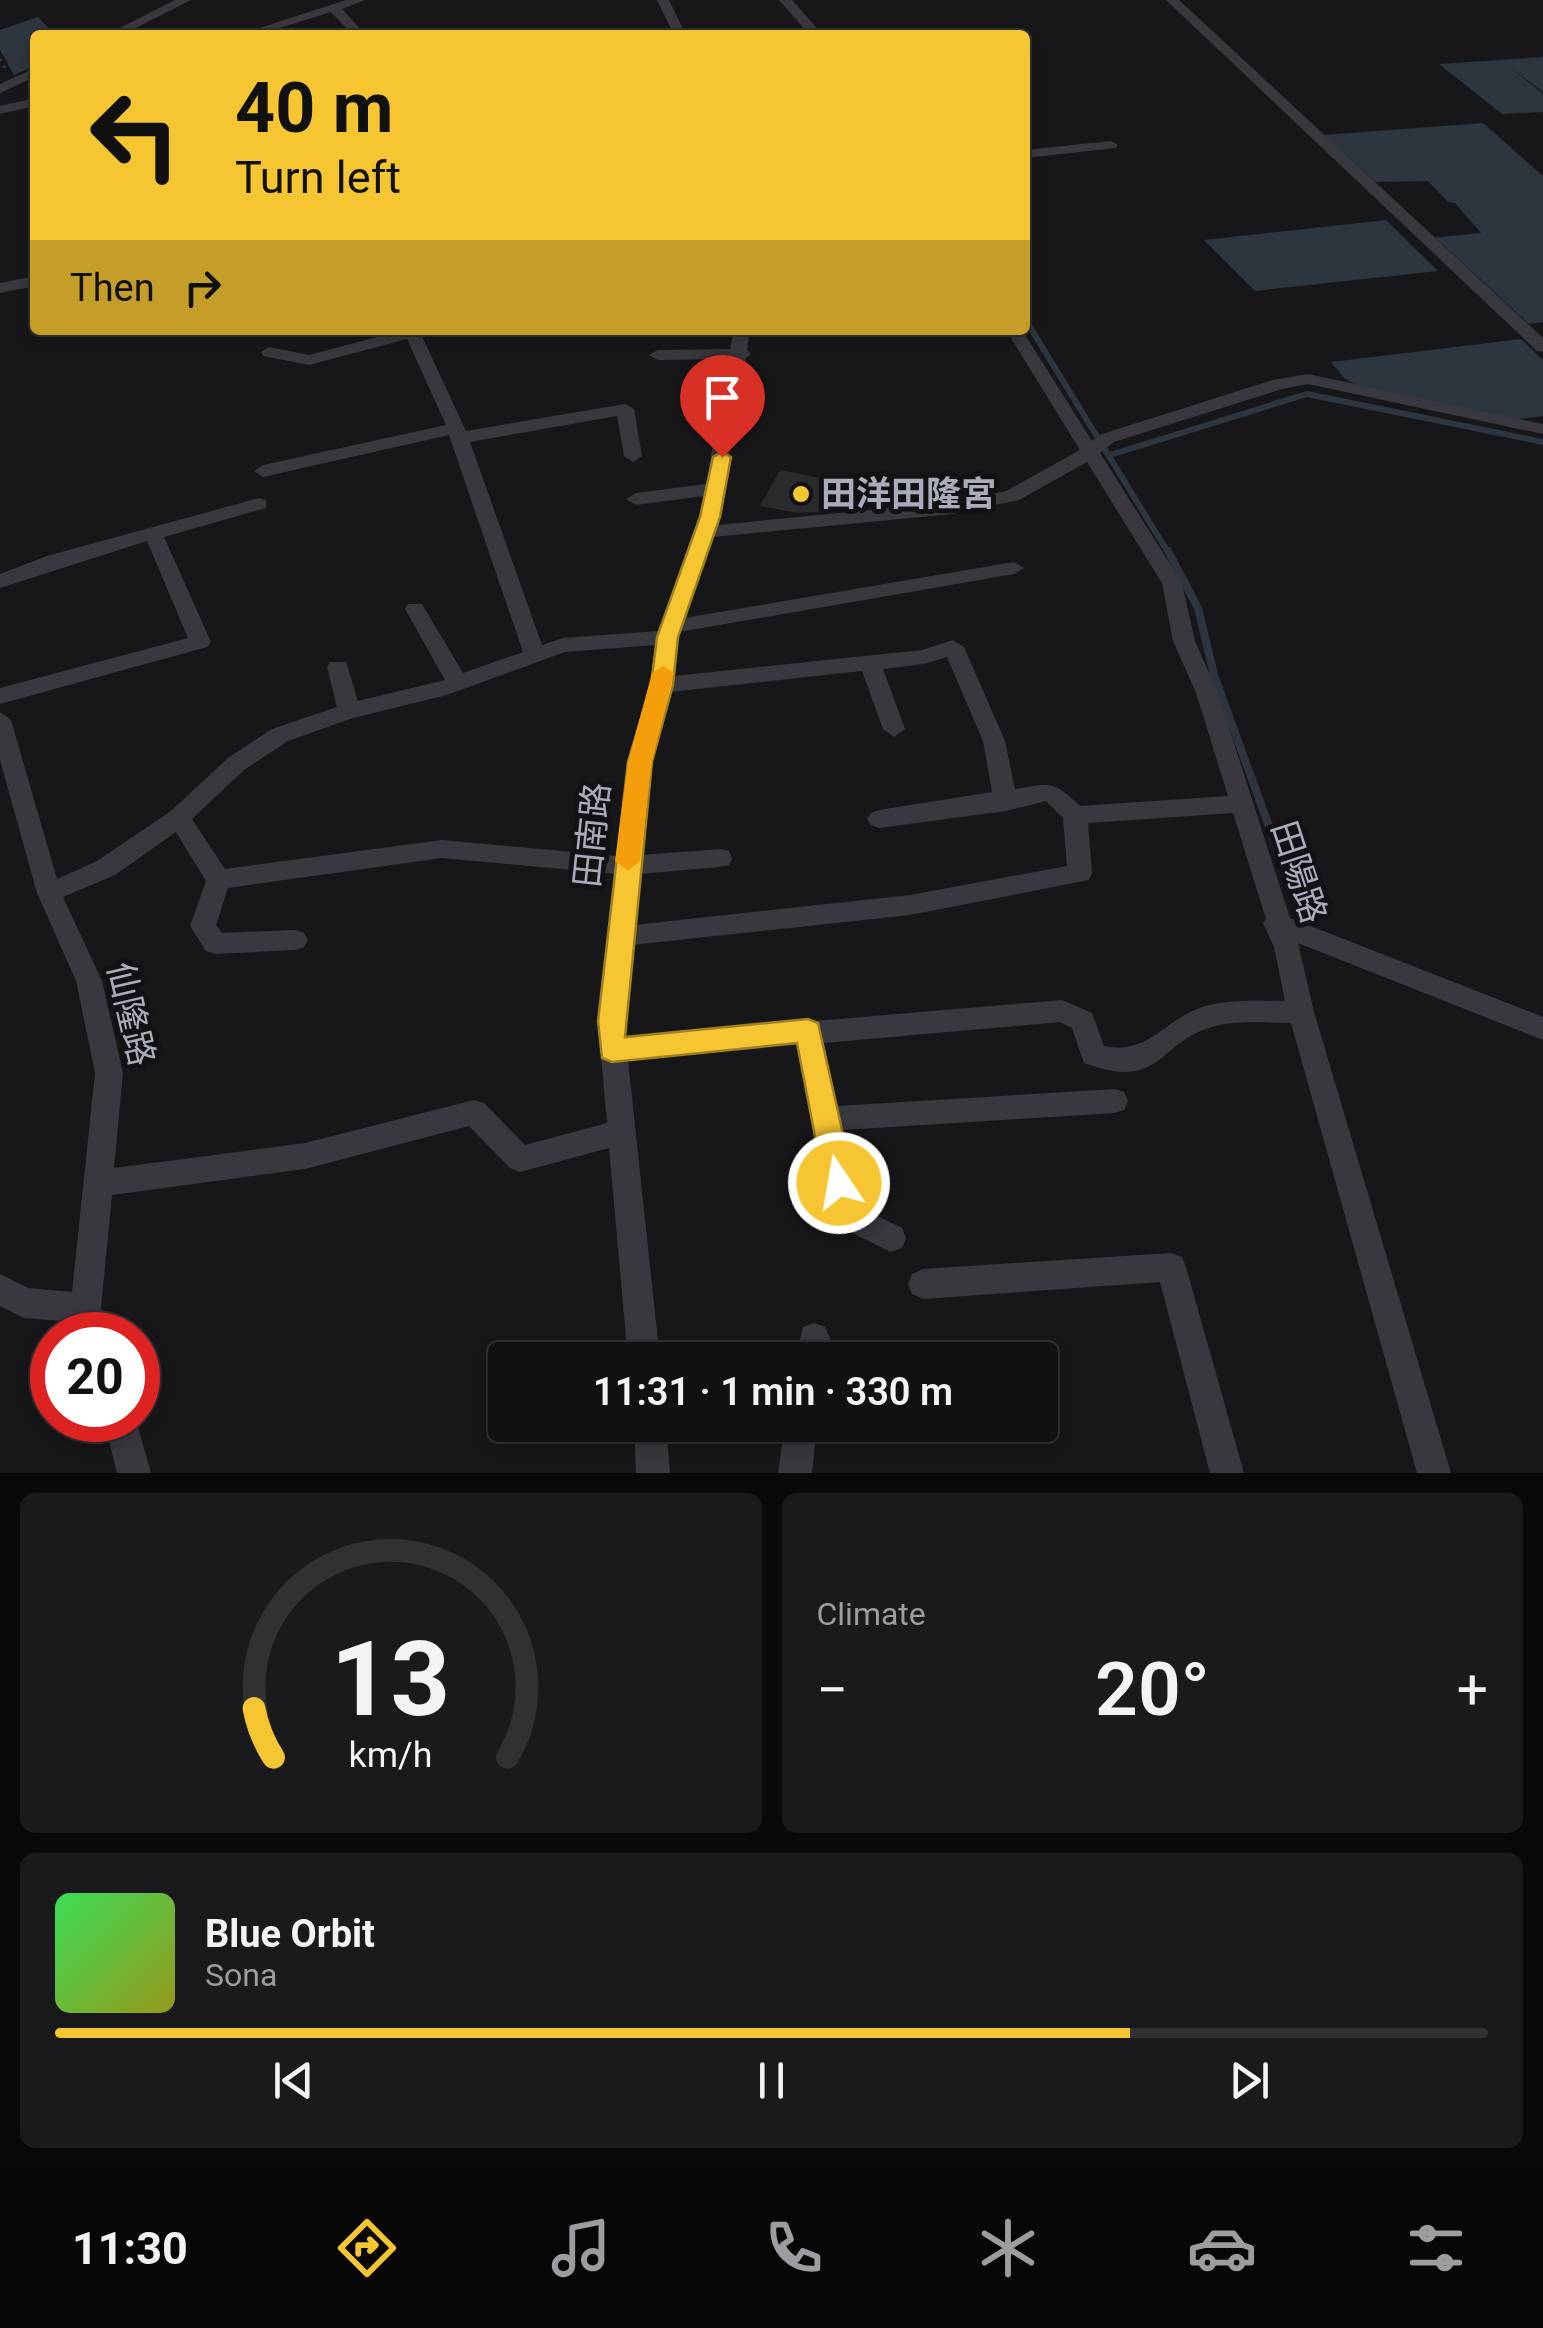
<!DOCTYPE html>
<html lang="en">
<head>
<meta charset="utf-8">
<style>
  :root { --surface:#111113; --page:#1a1a1c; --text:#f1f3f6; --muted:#9c9da0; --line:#303133; --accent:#f6c632 }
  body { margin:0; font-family:Roboto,"Noto Sans TC",sans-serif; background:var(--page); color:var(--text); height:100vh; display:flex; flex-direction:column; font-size:38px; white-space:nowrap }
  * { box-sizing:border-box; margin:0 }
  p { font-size:32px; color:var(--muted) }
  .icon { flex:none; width:55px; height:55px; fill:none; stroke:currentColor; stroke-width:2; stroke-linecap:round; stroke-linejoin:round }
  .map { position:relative; height:1473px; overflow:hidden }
  .side { display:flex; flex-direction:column; gap:20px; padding:20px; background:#09090a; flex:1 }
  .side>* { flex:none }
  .top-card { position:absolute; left:30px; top:30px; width:1000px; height:305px; border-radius:10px; box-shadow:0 5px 15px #0003,0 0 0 2px var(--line); background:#f6c632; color:#111; overflow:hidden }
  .speed { position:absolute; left:30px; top:1312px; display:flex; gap:20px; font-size:50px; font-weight:700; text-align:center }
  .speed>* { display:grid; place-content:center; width:130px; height:130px; border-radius:50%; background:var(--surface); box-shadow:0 5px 15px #0003,0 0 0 2px var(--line); line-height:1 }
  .speed .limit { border:15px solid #d22; background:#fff; color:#111 }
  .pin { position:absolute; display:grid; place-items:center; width:85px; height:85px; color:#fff; margin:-102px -42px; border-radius:50% 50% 50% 0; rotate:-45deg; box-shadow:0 0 10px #0007 }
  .pin .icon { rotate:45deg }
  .me { position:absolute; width:110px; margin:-55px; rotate:348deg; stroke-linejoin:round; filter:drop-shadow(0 0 8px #0008) }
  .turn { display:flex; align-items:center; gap:35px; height:210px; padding:0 40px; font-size:45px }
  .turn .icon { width:130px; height:130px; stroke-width:2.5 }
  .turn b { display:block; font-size:70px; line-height:85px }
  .then { display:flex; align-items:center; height:95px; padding:0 40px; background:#0003; gap:20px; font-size:38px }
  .big { font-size:75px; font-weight:600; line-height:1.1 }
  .side .tile { flex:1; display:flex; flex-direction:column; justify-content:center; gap:15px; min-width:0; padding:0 35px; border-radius:15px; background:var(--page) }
  .side .dial { align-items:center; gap:0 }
  .dial svg { height:260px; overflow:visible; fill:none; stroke:var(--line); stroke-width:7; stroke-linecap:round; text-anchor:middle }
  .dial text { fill:var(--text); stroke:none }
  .song { display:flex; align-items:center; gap:30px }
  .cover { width:120px; height:120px; border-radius:15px; background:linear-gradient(135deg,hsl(130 70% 55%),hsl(60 70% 35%)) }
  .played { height:10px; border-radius:5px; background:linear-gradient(90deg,var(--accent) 75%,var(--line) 75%) }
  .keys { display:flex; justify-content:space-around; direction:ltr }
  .heat { display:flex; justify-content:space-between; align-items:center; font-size:55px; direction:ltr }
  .side .tiles { flex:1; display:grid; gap:20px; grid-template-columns:1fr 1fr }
  .tile:last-child { grid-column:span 2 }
  .trip { position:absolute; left:488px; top:1342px; width:570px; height:100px; border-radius:10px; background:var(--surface); box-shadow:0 5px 15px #0003,0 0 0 2px var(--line); font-weight:600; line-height:100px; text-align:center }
  .tabs { display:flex; height:160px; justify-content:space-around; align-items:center; background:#070708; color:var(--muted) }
  .tabs .icon { width:70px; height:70px }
  .tabs .selected { color:var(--accent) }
  .tabs b { font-size:45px; color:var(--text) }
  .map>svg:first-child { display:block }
  .water { fill:#2d353e }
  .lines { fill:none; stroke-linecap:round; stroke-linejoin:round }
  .stream-far1 { stroke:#2d353e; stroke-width:6 }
  .stream { stroke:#2d353e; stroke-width:8 }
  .building { fill:#2a2a2d }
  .path { stroke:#3e3f45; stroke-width:2.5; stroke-dasharray:2.5 5; stroke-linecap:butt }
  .minor { fill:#38383e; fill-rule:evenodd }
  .route { fill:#f6c632; stroke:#a08120; stroke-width:2.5 }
  .slow { fill:#f59e0b }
  .poi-dot { fill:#f6c632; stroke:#121214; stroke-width:4 }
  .labels { text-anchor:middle; stroke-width:10; stroke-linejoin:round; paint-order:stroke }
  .poi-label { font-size:35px; font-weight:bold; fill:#a9acb9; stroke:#121214; text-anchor:start }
  .street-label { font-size:35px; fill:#a9acb9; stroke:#121214 }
</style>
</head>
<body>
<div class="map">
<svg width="1543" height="1473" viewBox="0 0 1543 1473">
  <rect width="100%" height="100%" fill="#171719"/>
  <path class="water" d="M38 17 55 35H35V66L14 75 0 50V30Z
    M1543 57V92L1510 67 1543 94V112L1502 114 1439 64Z
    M1483 123 1543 176V322L1529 324 1439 241 1429 238 1481 233 1455 203 1448 202 1428 181 1375 182 1324 135Z
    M1386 220 1438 271 1255 291 1204 240Z
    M1521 339 1543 360V416L1512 420 1364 389 1344 378 1331 362Z"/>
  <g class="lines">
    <path class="stream-far1" d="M1025 319 1169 554
      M1110 455 1307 394 1543 442"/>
    <path class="stream" d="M1168 551 1198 608 1214 675 1297 903"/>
  </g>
  <path class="building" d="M780 470 841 482 827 511 798 513 760 506Z"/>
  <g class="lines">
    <path class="path" d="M0 59 6 70"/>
    <path class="minor" d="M175 0H191L122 35H106Z
      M346 0H365L342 9 366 35H353L331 12 257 35H238Z
      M657 0H669L686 35H674Z
      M779 0H792L823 35H810Z
      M1166 0H1179L1543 338V352L1537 351Z
      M35 68V77L0 93V84Z
      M35 98V106L0 114V106Z
      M1111 141 1118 145 1116 148 1025 158V150Z
      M35 276V286L0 293V283Z
      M403 330H419L466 431 625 404 634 409 642 456 633 462 624 456 617 416 470 442 542 645 563 638 659 631 700 517 704 496 636 505 626 499 636 493 706 484 728 359 658 360 649 355 658 350 730 349 734 330H750L747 350 751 354 746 358 717 525 953 502 1006 491 1080 450 1006 330H1022L1092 441 1102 434 1273 380 1308 374 1543 424V434L1308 384 1282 389 1114 442 1100 453 1182 583 1195 641 1218 693 1290 918 1543 1017V1040L1298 943 1314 1012 1451 1473H1417L1291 1023C1265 1023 1237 1020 1212 1027 1157 1042 1163 1092 1084 1063L1072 1028 1060 1022 824 1043 837 1106 1114 1089 1124 1092 1128 1101 1124 1110 1114 1113 843 1130 859 1207 902 1228 906 1238 902 1248 891 1252 836 1225 798 1045 628 1060 660 1360H628L609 1148 520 1172 510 1168 469 1126 305 1169 112 1195 101 1308 111 1335H79L75 1322 24 1318 0 1306V1274L28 1288 72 1292 95 1073 76 981 37 893 0 760V712L11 720 57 879 97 861 171 811 228 758 272 729 337 707 327 667 330 662H346L358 701 445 680 405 609 408 604H422L463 673 523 652 449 435 263 477 254 471 263 465 446 425 407 339 309 365 263 356 261 352 269 347 309 355ZM1087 462 1162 583 1173 641 1196 693 1228 796 1080 806C1053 780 1051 783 1015 789L1005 741 964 647 953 640 922 650 674 676 679 632 1014 574 1024 568 1014 562 684 618 713 537 953 514 1019 500ZM656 645 651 685 629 762 617 856 442 840 225 869 192 819 244 770 288 741 353 718 447 695 565 652ZM947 657 983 741 992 792 879 810 871 813 867 819 871 825 879 828 1006 811 1046 801 1063 818 1067 866 910 895 634 925 640 874 720 867 729 865 732 858 729 851 720 849 642 855 651 762 671 692 862 671 883 729 894 737 905 729 883 669 924 664ZM1233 813 1266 919 1263 923 1274 947 1285 1001C1259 1001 1231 999 1205 1006 1165 1018 1149 1056 1104 1046L1092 1013 1062 1000 626 1037 632 945 910 915 1089 880 1092 873 1088 823ZM176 832 206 881 190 926 206 951 215 954 295 950 304 947 308 940 304 933 295 930 222 933 216 925 228 888 442 858 615 874 598 1021 607 1123 525 1145 484 1103 474 1100 305 1143 114 1168 123 1073 102 981 63 897 115 875Z
      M259 498 266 500V508L164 537 211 642 207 647 0 704V688L188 638 147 541 0 588V574L47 556Z
      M1171 1253 1182 1257 1186 1267 1244 1473H1210L1160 1282 923 1299 912 1294 908 1284 912 1274 923 1269Z
      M814 1323 825 1327 830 1338 827 1360H795L803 1327Z
      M104 1420H136L151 1473H117Z
      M634 1425H666L670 1473H636Z
      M785 1425H817L812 1473H778Z"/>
  </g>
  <path class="route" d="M722 452 731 457 720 517 678 637 673 685 652 762 625 1037 808 1019 818 1023 854 1183 849 1192 839 1196 829 1192 824 1183 797 1043 612 1062 602 1058 598 1021 628 762 651 685 657 637 700 517 713 457Z"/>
  <path class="slow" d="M663 666 674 673 652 762 640 861 628 871 615 861 628 762 652 673Z"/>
  <circle class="poi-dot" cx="801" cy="494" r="10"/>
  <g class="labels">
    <g class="poi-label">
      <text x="821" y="506">田洋田隆宮</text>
    </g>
    <g class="street-label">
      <text transform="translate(592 835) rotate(-84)" y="12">田南路</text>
      <text transform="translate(1299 872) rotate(72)" y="12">田陽路</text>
      <text transform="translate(131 1014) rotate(77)" y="12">仙隆路</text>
    </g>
  </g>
</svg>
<div class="speed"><div class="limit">20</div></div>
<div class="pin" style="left:722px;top:457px;background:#d93025"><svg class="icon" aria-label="arrive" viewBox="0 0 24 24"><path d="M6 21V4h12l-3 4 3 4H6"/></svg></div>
<svg class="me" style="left:839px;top:1183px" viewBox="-20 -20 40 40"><circle r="17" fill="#f6c632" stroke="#fff" stroke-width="3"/><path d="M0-11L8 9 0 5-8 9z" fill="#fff"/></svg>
<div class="trip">11:31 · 1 min · 330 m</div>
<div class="top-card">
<div class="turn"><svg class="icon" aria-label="left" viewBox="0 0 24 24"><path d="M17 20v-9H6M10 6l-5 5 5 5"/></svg><div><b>40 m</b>Turn left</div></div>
<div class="then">Then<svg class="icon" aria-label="right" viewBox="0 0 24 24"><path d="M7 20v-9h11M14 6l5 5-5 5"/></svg></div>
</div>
</div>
<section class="side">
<div class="tiles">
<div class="tile dial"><svg viewBox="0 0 100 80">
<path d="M14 69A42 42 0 1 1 86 69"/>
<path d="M14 69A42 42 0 0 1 8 54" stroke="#f6c632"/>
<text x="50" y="56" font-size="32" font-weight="700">13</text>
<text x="50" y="72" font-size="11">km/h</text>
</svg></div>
<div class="tile"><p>Climate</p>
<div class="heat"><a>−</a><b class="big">20°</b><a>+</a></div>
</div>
<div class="tile">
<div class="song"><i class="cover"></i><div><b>Blue Orbit</b><p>Sona</p></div></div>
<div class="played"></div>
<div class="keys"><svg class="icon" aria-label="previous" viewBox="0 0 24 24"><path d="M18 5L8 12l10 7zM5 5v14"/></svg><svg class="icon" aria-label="pause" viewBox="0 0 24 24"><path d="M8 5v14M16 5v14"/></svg><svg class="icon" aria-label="next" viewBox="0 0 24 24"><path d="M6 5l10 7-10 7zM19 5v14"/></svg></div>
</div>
</div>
</section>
<nav class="tabs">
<b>11:30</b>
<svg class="icon selected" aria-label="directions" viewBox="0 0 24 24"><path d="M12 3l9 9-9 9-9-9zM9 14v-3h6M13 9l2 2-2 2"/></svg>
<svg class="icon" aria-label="music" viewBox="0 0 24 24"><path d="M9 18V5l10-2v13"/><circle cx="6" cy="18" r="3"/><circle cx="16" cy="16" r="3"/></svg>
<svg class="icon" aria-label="phone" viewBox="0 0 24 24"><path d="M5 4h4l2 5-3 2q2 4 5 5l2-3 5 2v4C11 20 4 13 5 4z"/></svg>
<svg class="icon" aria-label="climate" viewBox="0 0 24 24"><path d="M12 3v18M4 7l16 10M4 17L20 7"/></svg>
<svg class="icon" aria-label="car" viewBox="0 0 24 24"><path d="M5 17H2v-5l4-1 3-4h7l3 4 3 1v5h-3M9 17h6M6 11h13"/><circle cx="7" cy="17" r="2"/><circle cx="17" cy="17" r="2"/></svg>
<svg class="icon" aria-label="filters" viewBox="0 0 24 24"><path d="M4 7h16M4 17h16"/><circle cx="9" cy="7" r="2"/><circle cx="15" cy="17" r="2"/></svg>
</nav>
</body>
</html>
